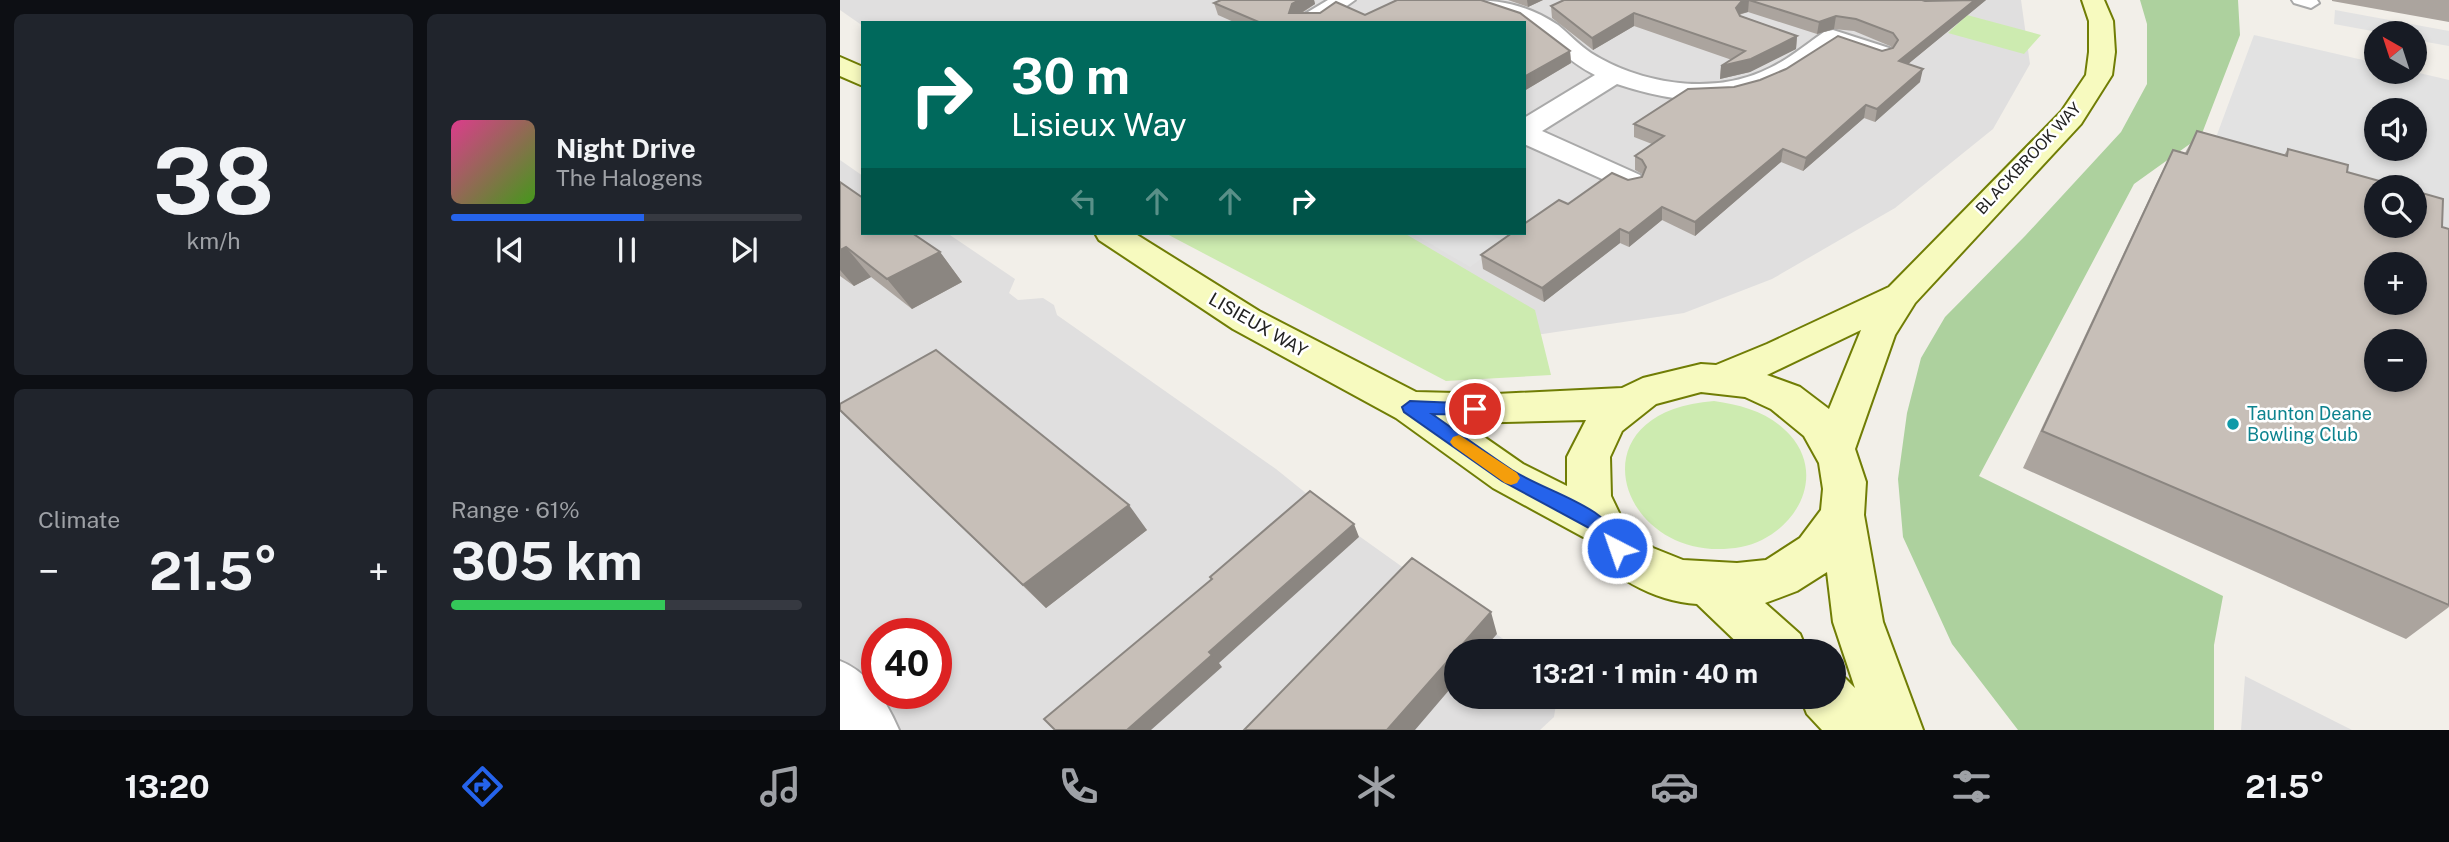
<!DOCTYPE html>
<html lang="en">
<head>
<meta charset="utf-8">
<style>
  :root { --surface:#171b24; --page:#20242c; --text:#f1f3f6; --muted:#9ea1a6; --line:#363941; --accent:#2563eb }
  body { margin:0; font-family:"Public Sans",sans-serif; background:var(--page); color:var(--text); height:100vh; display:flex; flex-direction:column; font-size:26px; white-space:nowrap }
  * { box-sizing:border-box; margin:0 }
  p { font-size:23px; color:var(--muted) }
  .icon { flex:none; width:38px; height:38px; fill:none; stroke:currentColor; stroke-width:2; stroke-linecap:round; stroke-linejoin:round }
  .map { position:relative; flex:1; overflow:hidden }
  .drawer { display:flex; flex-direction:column; gap:14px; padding:14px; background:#0d0f14; width:840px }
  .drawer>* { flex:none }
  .hud { position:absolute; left:21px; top:21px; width:665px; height:214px; border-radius:0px; box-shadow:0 4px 10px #0003; background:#00695c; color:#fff; overflow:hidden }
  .needle { width:46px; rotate:321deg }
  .fabs { position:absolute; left:1524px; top:21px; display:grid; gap:14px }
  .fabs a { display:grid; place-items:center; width:63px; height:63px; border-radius:50%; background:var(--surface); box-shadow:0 4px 10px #0003; font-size:35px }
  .speed { position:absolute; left:21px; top:618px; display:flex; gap:14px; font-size:35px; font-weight:700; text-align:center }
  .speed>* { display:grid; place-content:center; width:91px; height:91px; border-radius:50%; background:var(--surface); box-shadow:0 4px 10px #0003; line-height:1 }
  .speed .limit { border:10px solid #d22; background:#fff; color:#111 }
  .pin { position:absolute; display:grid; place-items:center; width:60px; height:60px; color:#fff; margin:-30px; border:4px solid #fff; border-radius:50%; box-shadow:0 2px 7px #0007 }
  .me { position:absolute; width:77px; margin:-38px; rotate:319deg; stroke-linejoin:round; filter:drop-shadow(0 0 5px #0008) }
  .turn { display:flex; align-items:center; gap:24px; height:147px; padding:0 35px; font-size:32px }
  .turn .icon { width:91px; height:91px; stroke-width:2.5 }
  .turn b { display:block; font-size:49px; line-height:60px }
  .lanes { display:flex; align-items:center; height:66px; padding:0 35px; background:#0003; justify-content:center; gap:35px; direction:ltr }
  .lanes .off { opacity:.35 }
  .big { font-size:52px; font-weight:700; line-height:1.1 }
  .drawer .card { flex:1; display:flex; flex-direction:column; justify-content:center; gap:10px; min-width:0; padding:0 24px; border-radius:10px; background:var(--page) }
  .drawer .dial { align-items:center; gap:0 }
  .dial b { font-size:91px; line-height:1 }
  .song { display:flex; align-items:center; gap:21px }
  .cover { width:84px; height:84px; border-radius:10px; background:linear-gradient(135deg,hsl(330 70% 55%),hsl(100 70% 35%)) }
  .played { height:7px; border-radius:4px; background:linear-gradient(90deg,var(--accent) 55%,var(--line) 55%) }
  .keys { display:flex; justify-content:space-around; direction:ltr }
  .heat { display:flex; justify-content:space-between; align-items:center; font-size:38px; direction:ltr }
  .charge { height:10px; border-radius:5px; background:linear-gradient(90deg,#34c759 61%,var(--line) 0) }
  .drawer .tiles { flex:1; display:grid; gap:14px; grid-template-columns:repeat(2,1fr) }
  .trip { position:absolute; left:604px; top:639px; width:402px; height:70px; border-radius:35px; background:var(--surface); box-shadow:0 4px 10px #0003; font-weight:700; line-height:70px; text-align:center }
  .tabs { display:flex; height:112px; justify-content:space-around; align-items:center; background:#090b0e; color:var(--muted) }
  .tabs .icon { width:49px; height:49px }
  .tabs .current { color:var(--accent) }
  .tabs b { font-size:32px; color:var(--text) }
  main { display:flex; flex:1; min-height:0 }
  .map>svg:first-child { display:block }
  .residential { fill:#e0dfdf; fill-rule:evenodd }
  .grass { fill:#cdebb0 }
  .forest { fill:#add19e }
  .parking { fill:#e2e2e2; fill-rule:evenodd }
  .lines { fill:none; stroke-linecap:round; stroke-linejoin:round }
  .lane-casing { stroke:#a9a9a9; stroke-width:4 }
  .street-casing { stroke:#a9a9a9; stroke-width:4 }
  .secondary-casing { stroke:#707d05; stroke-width:4 }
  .lane { fill:#fff; fill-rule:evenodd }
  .street { fill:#fff; fill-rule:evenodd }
  .secondary { fill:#f7fabf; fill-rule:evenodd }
  .wall { fill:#aba49e }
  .shaded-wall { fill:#8b8681 }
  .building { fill:#c7bfb8; stroke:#8b8681; stroke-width:2; fill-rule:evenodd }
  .route { fill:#2563eb; stroke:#184099; stroke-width:2 }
  .slow { fill:#f59e0b }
  .culture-dot { fill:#0f9aa8; stroke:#fff; stroke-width:2.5 }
  .labels { text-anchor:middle; stroke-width:5; stroke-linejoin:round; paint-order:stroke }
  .far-street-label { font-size:16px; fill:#222; stroke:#fff }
  .street-label { font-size:18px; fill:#222; stroke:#fff }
  .culture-label { font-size:18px; fill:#0d838f; stroke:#fff; text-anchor:start }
</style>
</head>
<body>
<main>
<section class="drawer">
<div class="tiles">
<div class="card dial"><b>38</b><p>km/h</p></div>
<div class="card">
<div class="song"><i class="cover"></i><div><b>Night Drive</b><p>The Halogens</p></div></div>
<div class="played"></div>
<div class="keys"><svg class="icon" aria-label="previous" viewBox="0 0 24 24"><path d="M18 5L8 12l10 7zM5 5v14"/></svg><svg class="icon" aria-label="pause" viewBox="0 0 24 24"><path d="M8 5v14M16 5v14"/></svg><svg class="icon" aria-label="next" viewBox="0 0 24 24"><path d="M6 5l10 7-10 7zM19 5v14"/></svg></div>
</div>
<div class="card"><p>Climate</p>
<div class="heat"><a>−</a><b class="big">21.5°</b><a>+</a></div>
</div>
<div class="card"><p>Range · 61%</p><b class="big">305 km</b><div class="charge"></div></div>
</div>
</section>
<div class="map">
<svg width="1609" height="730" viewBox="0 0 1609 730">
  <rect width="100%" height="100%" fill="#f2efe9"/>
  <path class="residential" d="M0 0H1181L1190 64 1153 129 1055 208 932 279 844 313 675 338 448 233H684V23H23V26L0 10Z
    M0 160 23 176V233H107L175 279 169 293 178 300 203 298 214 305 217 315 436 469 519 536 680 651H616V696L717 697 714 717 700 730H0ZM37 634H96V693H37Z
    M1405 676 1512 730H1401Z"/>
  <path class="grass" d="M1127 15 1201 35 1184 54 1108 33Z
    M325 233H564L695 310 711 375 606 381Z
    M874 401C903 405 930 413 950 435 989 479 952 537 901 547 782 569 726 412 874 401Z"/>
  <path class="forest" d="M1300 0H1398L1400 35 1361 136 1294 184 1139 476 1383 596 1374 645V730H1178L1112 644 1063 537 1058 479 1067 413 1081 358 1105 317 1185 236 1281 132 1307 84V24Z"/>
  <path class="parking" d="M1495 10 1609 31V46L1575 40V33H1543L1494 24Z
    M1414 35 1536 63V72H1575L1609 80V236L1575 226V187H1536L1365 167ZM1536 110H1575V149H1536Z
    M572 233H648L664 242 630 267Z"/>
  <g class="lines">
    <g class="lane-casing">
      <path id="lane" d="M1452 0H1477L1479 3 1471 8 1454 3Z"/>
    </g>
    <g class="street-casing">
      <path id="street" d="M488 0H515L483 23H454L458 18Z
        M627 0C661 0 688 5 718 25 729 34 739 45 751 53 799 83 868 95 921 72 944 63 964 46 984 32L993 30 1049 48 1053 53 1049 58 1040 61 996 46C920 102 868 114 777 84L702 131 800 175 804 182 800 189 789 191 684 144V118L755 75C728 62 710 40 684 26V23L630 5Z
        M0 661C29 672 47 702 59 730H0Z"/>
    </g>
    <g class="secondary-casing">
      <path id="secondary" d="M1242 0H1264L1273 21 1275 52 1272 75 1241 124 1075 303 1055 335 1015 449 1026 482 1024 515 1043 622 1083 730H982L967 714 960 696H994V673L1005 678 1015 688 993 622 987 572 957 591 925 603 960 634 967 651H906L857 604C816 602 763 575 745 538L653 488 556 418 393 329 259 240 255 233H294L419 311 576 392 656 394 782 388 803 378 861 364 876 365 927 344 1049 287 1221 112 1246 75 1249 52V21ZM1021 330 989 409 960 387 927 375ZM861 392 905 397 931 409 964 436 979 463 983 489 981 510 960 538 926 560 897 563 843 560 813 548 782 519 771 496 770 457 782 431 816 404ZM746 420 727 457V486L683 464 624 423Z
        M0 57 23 67V86L0 76Z"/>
    </g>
    <use href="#lane" class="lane"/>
    <use href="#street" class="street"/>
    <use href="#secondary" class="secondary"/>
  </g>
  <path class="wall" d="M381 0H474L475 4 462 13H480L496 2 525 15 557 0H641L680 13 730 51 731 63 684 91V23H396L378 15 374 3Z
    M668 0H703L688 7Z
    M724 0H1146L1068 64 1080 82 1035 122 1024 118 963 171 941 162 855 236 822 220 789 247 780 243 704 302 643 269 641 255 728 204 788 180 802 177V174L795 170V156L812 144 794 137V124L894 87 1052 48 1050 46 1014 31 994 29 977 34 908 12 899 15 957 36 956 49 910 72 880 79 881 66 892 60 794 26 753 50 712 18 711 6Z
    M1492 0H1609V22L1492 1Z
    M1357 131 1444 155 1448 149 1507 172 1602 227 1609 229V607L1566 639 1183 468 1315 186 1333 150 1345 153Z
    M0 182 100 252 122 282 72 309 31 277 14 286 0 276Z
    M0 411 307 530 206 608Z"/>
  <path class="shaded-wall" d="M459 0H474L475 4 456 16 449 13 452 4Z
    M687 0H703L688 7Z
    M909 0 908 12 900 14 895 20 896 8 901 2Z
    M1135 0H1146L1056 74 1059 61Z
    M794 13V26L753 50 752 38Z
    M996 16 994 29 977 34 979 22Z
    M957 36 956 49 910 72 880 79 881 66Z
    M730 51 731 63 684 91V77Z
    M1083 69 1080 82 1035 122 1037 109Z
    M1026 105 1024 118 963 171 966 158Z
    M943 149 941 162 855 236V222Z
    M822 207V220L789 247V233Z
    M780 229V243L704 302 702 288Z
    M6 247 31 277 14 286 0 270V250Z
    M100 252 122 282 72 309 47 279Z
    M289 505 307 530 206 608 183 585Z
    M514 524 519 537 379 663 382 667 311 730H287L369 652Z
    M651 612 657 634 642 651H616Z
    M616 651V682L575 730H547Z"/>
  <path class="building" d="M381 0H459L452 4 449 13H480L496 2 525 15 557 0H641L680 13 730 51 684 77V23H421L374 3Z
    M724 0H1082L1085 1 1135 0 1059 61 1083 69 1037 109 1026 105 966 158 943 149 855 222 822 207 789 233 780 229 702 288 641 255 672 233H684V224L719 200 728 204 772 173 788 180 802 177 806 167 802 160 795 156 824 136 794 124 848 89 894 87 920 80 946 69 998 36 1042 51 1053 48 1058 40 1053 33 1016 19 996 16 979 22 909 0 901 2 896 8 900 16 957 36 911 59 881 66 905 51 794 13 752 38 711 6Z
    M1357 131 1447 156 1448 149 1508 165 1507 172 1561 187H1536V226H1575V191L1603 199 1602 227 1609 229V605L1202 431 1333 150 1347 154ZM1536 264H1575V303H1536ZM1536 341H1575V380H1536Z
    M0 182 23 198V233H72L100 252 47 279 6 247 0 250Z
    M96 350 289 505 183 585 0 410V404Z
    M470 491 514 524 369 652 372 655 287 730H215L204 719 372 579 370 577Z
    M572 558 651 612 547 730H404Z"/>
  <path class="route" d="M570 401 641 404 643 409 641 413 635 415 592 414C619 433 645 452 672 470 710 494 766 504 787 548L784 553 777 556 770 553 751 529 662 481 564 412 562 407Z"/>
  <path class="slow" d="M619 435 677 473 680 478 677 483 671 485 665 483 613 446 610 442 613 437Z"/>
  <circle class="culture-dot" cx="1393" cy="424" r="7"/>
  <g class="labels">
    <g class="far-street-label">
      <text transform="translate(1188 158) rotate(-47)" y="6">BLACKBROOK WAY</text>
    </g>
    <g class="street-label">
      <text transform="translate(418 325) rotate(30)" y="6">LISIEUX WAY</text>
    </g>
    <g class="culture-label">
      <text x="1407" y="420">Taunton Deane<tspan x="1407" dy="21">Bowling Club</tspan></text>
    </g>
  </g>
</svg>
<div class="fabs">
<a><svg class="needle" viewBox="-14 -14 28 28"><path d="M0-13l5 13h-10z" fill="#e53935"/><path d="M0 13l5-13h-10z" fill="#9ea1a6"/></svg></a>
<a><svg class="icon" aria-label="sound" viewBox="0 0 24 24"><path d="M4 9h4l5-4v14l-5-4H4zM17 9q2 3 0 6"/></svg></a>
<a><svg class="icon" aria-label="search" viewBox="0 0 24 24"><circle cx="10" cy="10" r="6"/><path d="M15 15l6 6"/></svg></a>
<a>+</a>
<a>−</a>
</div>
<div class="speed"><div class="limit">40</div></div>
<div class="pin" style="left:635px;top:409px;background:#d93025"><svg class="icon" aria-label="arrive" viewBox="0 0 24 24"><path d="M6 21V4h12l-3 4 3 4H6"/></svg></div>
<svg class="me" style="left:777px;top:548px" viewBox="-20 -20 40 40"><circle r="17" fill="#2563eb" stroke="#fff" stroke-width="3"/><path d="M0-11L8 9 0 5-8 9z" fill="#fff"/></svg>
<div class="trip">13:21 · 1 min · 40 m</div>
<div class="hud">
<div class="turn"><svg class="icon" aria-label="right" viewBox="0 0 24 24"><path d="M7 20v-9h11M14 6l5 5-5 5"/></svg><div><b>30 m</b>Lisieux Way</div></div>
<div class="lanes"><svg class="icon off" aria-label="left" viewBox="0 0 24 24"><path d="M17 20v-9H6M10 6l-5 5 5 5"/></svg><svg class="icon off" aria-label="ahead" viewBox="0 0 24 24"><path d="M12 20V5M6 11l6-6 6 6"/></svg><svg class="icon off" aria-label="ahead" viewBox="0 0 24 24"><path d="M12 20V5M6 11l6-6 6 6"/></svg><svg class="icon" aria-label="right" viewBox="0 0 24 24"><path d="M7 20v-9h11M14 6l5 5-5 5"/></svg></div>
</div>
</div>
</main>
<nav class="tabs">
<b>13:20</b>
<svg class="icon current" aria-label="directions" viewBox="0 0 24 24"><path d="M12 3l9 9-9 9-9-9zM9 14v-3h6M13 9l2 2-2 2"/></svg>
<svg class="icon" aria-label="music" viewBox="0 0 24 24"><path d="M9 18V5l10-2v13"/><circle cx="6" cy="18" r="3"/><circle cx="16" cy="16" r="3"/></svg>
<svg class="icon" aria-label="phone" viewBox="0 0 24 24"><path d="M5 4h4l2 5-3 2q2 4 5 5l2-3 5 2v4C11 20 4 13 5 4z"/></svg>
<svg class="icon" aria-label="climate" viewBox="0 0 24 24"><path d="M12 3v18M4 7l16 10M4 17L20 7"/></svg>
<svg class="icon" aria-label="car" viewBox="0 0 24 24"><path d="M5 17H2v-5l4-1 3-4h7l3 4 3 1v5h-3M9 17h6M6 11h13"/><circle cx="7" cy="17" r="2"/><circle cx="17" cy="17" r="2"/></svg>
<svg class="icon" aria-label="filters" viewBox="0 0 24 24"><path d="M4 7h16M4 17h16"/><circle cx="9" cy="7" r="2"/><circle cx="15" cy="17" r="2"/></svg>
<b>21.5°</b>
</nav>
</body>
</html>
